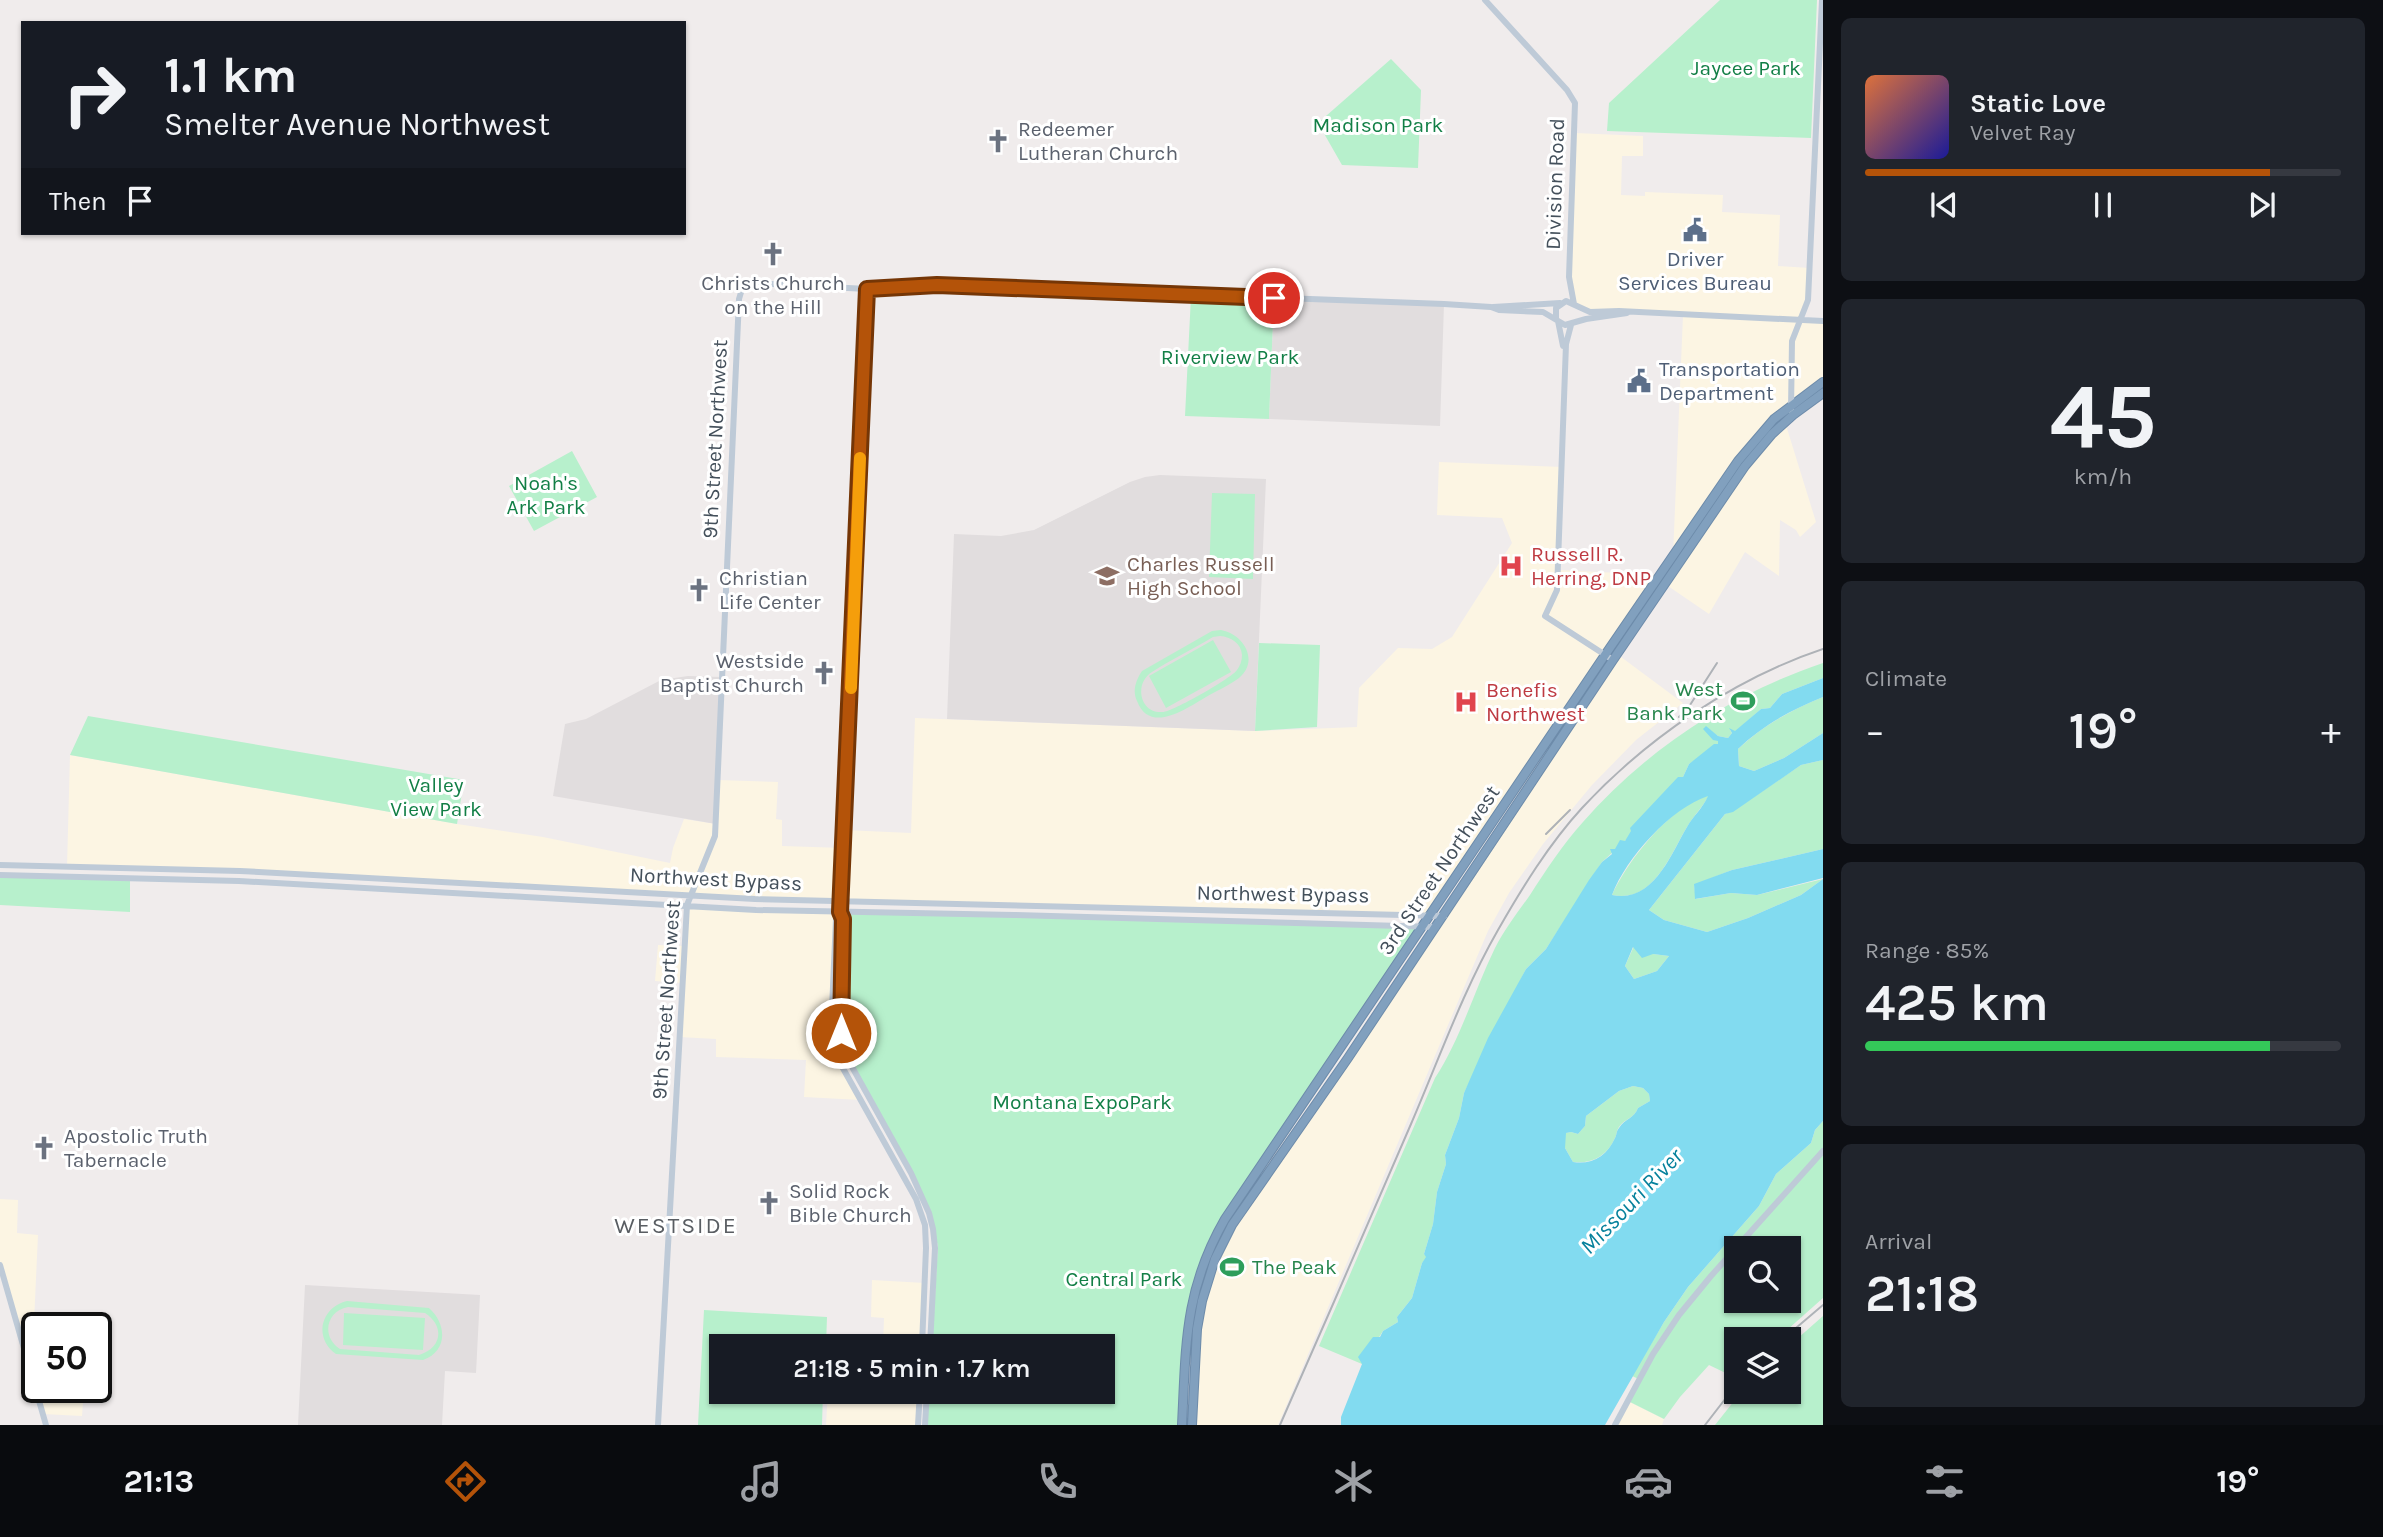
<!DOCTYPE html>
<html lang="en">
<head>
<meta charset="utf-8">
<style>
  :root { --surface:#171b24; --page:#20242c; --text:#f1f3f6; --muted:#9ea1a6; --line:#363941; --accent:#b45309 }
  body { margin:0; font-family:Karla,sans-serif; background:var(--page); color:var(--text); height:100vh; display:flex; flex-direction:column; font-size:26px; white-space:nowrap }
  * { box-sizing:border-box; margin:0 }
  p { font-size:23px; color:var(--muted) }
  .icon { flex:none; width:38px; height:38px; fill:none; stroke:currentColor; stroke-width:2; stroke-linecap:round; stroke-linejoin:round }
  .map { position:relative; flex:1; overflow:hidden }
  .panel { display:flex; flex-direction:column; gap:18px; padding:18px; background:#0d0f14; width:560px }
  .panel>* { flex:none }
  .hud { position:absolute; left:21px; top:21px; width:665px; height:214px; border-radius:0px; box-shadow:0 2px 5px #0004; background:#171b24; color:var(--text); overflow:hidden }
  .controls { position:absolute; left:1724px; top:1236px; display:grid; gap:14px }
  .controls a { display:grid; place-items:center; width:77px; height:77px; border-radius:0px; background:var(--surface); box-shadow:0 2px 5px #0004; font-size:35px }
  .speed { position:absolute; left:21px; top:1312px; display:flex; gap:14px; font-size:35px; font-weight:700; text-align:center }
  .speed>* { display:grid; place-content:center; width:91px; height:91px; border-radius:50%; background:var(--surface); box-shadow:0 2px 5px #0004; line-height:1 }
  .speed .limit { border:4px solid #111; border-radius:10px; background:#fff; color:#111 }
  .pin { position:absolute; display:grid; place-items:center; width:60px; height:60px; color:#fff; margin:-30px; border:4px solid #fff; border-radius:50%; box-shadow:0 2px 7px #0007 }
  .me { position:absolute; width:77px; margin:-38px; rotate:0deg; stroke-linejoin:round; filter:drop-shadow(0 0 5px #0008) }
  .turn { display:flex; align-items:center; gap:24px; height:147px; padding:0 28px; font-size:32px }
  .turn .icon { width:91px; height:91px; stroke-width:2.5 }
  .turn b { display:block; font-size:49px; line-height:60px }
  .then { display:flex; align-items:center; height:66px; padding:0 28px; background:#0003; gap:14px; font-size:26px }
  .big { font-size:52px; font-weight:600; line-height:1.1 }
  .panel .card { flex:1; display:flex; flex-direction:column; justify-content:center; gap:10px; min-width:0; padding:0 24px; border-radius:10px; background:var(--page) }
  .panel .dial { align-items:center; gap:0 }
  .dial b { font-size:91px; line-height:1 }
  .song { display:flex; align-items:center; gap:21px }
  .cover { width:84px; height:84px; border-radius:10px; background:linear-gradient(135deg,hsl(20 70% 55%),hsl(240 70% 35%)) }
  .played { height:7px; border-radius:4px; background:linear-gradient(90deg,var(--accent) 85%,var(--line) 85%) }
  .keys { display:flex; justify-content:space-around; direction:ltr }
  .heat { display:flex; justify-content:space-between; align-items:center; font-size:38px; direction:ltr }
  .charge { height:10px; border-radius:5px; background:linear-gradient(90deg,#34c759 85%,var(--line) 0) }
  .trip { position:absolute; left:709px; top:1334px; width:406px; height:70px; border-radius:0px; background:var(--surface); box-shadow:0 2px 5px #0004; font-weight:600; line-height:70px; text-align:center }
  .tab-bar { display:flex; height:112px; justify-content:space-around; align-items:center; background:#090b0e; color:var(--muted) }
  .tab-bar .icon { width:49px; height:49px }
  .tab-bar .current { color:var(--accent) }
  .tab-bar b { font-size:32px; color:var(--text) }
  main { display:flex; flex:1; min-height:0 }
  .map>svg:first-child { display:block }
  .commercial { fill:#fcf5e3 }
  .education { fill:#e1ddde }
  .green { fill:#b7f0cc; fill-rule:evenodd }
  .water { fill:#82dbf0; fill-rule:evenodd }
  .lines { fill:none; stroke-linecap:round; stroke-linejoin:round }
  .highway-casing { stroke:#6d8baa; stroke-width:10 }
  .secondary { stroke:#becad7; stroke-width:6 }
  .highway { stroke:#81a0be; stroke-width:8 }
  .rail { stroke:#aeb2b7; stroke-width:2 }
  .route-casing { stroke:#753606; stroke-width:18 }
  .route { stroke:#b45309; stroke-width:12 }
  .slow { stroke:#f59e0b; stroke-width:12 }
  .labels { text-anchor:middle; stroke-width:6; stroke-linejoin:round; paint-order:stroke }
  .park-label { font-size:21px; fill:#127f46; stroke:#fff }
  .worship-label { font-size:21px; fill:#5b616d; stroke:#fff; text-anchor:start }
  .street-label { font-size:21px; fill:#44505b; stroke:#fff }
  .service-label { font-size:21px; fill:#4e5e75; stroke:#fff }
  .health-label { font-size:21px; fill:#be3a42; stroke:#fff; text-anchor:start }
  .education-label { font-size:21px; fill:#785e54; stroke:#fff; text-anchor:start }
  .leisure-label { font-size:21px; fill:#27864d; stroke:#fff; text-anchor:end }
  .water-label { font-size:23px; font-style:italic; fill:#06819c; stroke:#fff }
  .neighbourhood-label { font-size:23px; letter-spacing:2px; fill:#595d62; stroke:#fff }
</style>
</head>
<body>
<main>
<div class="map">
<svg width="1823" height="1425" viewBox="0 0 1823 1425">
  <rect width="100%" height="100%" fill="#f0ecec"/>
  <path class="commercial" d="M1575 133 1643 136V156H1622L1621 195 1645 196V192L1723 195 1722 212 1780 215 1778 266 1810 268 1808 300 1799 320 1823 321V382L1774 419 1673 556 1683 315 1627 313 1578 308 1571 293Z
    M1785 422 1816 522 1800 537 1796 530 1780 520 1779 576 1745 552 1709 614 1665 584 1731 488Z
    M1439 462 1562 467 1558 570 1660 575 1429 915 755 899 240 871 67 867 70 755 457 824 543 837 670 863 673 848 684 819 716 824 718 780 778 782 776 819 782 820V846L843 848 844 830 911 833 915 718 1255 731 1357 727 1359 688 1398 648 1432 649 1452 637 1512 543 1502 518 1437 515Z
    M1617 654 1683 703 1636 740 1592 785 1543 844 1509 893 1488 931 1278 1425H1192L1203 1294 1232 1225Z
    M687 905 840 912 836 919 834 1045 861 1100 804 1097 806 1060 716 1057V1039L679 1037 682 983 655 981 658 945 684 946Z
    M0 1199 18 1200 17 1233 38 1235 33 1344 37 1345V1388H84L82 1416 43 1414 0 1265Z
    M872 1280 925 1283 922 1346H883L884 1318 871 1317Z
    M828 1391H920L918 1425H826Z
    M1630 1402 1664 1419 1662 1425H1618Z"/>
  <path class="education" d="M1274 298 1444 304 1440 426 1269 419Z
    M1160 475 1266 479 1255 731 947 719 954 534 1001 536 1034 530 1130 482 1145 477Z
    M688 676 722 677 716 824 553 796 565 724 586 719 661 680Z
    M305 1285 480 1295 476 1373 445 1371 442 1425H298Z"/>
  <path class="green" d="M1720 0H1817L1811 138 1607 131 1609 103Z
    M1391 59 1421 90 1418 168 1342 165 1318 123Z
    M1191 296 1274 298 1269 419 1185 416Z
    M572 451 597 497 534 531 509 486Z
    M1212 493 1255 494 1253 579 1209 577Z
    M1221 630C1243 634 1260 660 1239 678 1230 685 1216 691 1206 697 1187 708 1150 735 1137 701 1132 691 1136 680 1142 671L1212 631ZM1220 636C1231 637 1241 643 1242 655 1242 661 1240 666 1237 670 1232 678 1172 712 1163 712 1139 714 1134 683 1152 672 1172 659 1193 649 1213 637Z
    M1213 640 1231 672 1166 708 1149 676Z
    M1259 643 1320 645 1317 727 1255 731Z
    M1823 663V678L1782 694 1770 708 1761 709 1735 732 1730 730 1732 733 1728 738 1718 736 1705 727 1719 741 1718 745 1689 764 1683 777 1625 841 1602 862 1546 949 1526 969 1464 1093 1459 1118 1445 1155 1446 1164 1437 1192 1433 1224 1424 1254 1427 1257 1422 1263 1412 1298 1397 1317 1398 1322 1383 1331 1362 1364 1319 1346 1435 1078C1461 1038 1474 991 1495 948 1504 930 1518 912 1530 895 1546 870 1563 844 1583 822 1647 749 1731 694 1823 663Z
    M1823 697V733L1784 758 1754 771 1739 766 1738 749C1764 725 1791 710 1823 697Z
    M88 716 464 780 457 824 70 755Z
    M1823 760V849L1732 870 1694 885 1696 899 1731 893 1757 895 1823 879 1801 895 1748 918 1707 932 1664 920 1649 910 1725 814 1733 811 1801 765Z
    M1709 795C1703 807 1694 815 1687 827 1670 855 1653 904 1612 895 1626 864 1659 822 1689 804 1694 800 1702 798 1709 795Z
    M0 877 130 878V912L0 905Z
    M840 912 1421 927 1225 1219 1194 1290 1182 1425H927L929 1391H1102V1346H932L938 1246 929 1213 843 1044Z
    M1634 946 1653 954 1669 956 1657 971 1634 979 1625 966Z
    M1633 1086 1643 1088 1649 1094 1650 1101 1638 1108C1634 1119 1625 1118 1619 1127 1616 1131 1617 1135 1615 1138 1607 1156 1592 1164 1573 1162L1565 1148V1133L1571 1132 1578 1134 1585 1126 1586 1116 1619 1091Z
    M1823 1121V1298L1777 1339H1736V1378L1709 1365 1680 1397 1664 1419 1630 1402 1641 1380 1632 1376 1664 1322 1688 1287 1759 1206 1776 1174 1811 1143 1815 1130ZM1736 1248H1788V1300H1736Z
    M347 1301 429 1308C447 1324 448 1351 423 1360L336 1354C313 1338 321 1307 347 1301ZM348 1307 425 1313C445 1326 442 1348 419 1355L340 1349C321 1337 326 1311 348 1307Z
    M704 1310 827 1317 826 1346H721V1391H823L822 1425H698Z
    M344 1313 425 1318 423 1350 343 1345Z
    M1823 1316V1425H1715L1742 1391H1788L1789 1346Z"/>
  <path class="water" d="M1823 678V697C1791 710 1763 725 1738 749L1739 766 1754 771 1784 758 1823 733V760L1801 765 1733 812 1725 814 1649 910 1664 920 1707 932 1748 918 1801 895 1823 879V1121L1815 1130 1811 1143 1776 1174 1759 1206 1688 1287 1664 1322 1605 1425H1341V1417L1362 1364 1358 1357 1373 1337H1380L1383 1331 1398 1322 1397 1317 1412 1298 1422 1263 1426 1257 1424 1254 1433 1224 1437 1192 1446 1164 1445 1155 1459 1118 1464 1093 1488 1038 1526 969 1546 949 1589 880 1602 862 1612 854 1610 849H1615L1620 840 1625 841 1631 831 1630 828 1678 777H1683L1689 764 1714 744H1718V741L1713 740 1703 729 1706 726 1718 736 1728 738 1732 733 1729 728 1735 731 1761 709 1770 708 1782 694ZM1708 796C1703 808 1693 816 1687 827 1671 854 1653 904 1612 895 1626 858 1671 808 1708 796ZM1633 947 1642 958 1653 954 1669 956 1657 971 1634 979 1625 966ZM1633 1086 1643 1088 1649 1094 1650 1101 1638 1108C1634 1119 1625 1118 1619 1128 1616 1131 1617 1135 1615 1138 1607 1156 1592 1165 1573 1162L1565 1148 1566 1133 1571 1132 1578 1134 1585 1126 1586 1116 1619 1091Z
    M1823 849V878L1757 895 1731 893 1695 899 1694 884 1732 870Z"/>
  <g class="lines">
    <g class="highway-casing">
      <path id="highway" d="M1182 1425C1186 1346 1184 1290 1225 1219L1605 655 1738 461 1774 419 1823 382
        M1192 1425 1197 1329 1202 1301 1215 1259 1232 1225 1348 1058 1613 660 1745 466 1772 434 1793 415 1823 393"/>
    </g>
    <path class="secondary" d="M1485 0 1567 90 1575 103 1569 277 1574 304
      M867 289 841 902 840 912 836 919 832 1009 834 1045 840 1063 916 1199 925 1225 926 1248 922 1346
      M1493 307 1560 303
      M1556 319V308L1566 301 1590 312 1619 311 1823 321
      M1558 321 1563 346
      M1571 325 1566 344 1557 590 1545 616 1613 660
      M1791 410 1792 341 1808 300 1822 0
      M0 865 240 871 755 899 1444 916
      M0 875 239 881 756 910 1014 915 1436 927
      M840 912 843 919 840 1015 841 1033 846 1056 911 1173 929 1213 933 1229 935 1248 930 1346
      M0 1265 46 1425
      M658 1425 687 905 715 836 739 299 742 289 753 283 867 289 937 285 1444 304 1491 307 1499 310 1543 312 1565 325 1586 319 1627 313
      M918 1425 920 1391
      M925 1425 927 1391
      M1615 1425 1653 1354 1679 1315 1711 1276 1823 1151"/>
    <use href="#highway" class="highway"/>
    <path class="rail" d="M1679 717 1690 705 1717 663
      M1546 834 1570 810
      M1783 1339 1823 1305
      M1280 1425C1324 1325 1368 1224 1411 1124 1439 1059 1463 991 1498 930 1522 888 1549 844 1582 808 1646 739 1733 679 1823 649
      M1705 1425 1736 1385"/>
  </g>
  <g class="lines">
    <g class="route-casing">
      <path id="route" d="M841 1033 843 919 840 912 867 289 937 285 1274 298"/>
    </g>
    <use href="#route" class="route"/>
    <path class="slow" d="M851 688 860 458"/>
  </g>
  <defs>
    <g id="church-bare" transform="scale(1.89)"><path d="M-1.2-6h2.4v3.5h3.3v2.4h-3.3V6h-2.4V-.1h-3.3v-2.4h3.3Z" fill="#6b7280" stroke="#fff" stroke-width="2.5" paint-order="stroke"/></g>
    <g id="civic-bare" transform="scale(1.89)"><path d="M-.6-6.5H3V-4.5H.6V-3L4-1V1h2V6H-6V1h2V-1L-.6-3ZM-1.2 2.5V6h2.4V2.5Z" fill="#5c6f8a" stroke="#fff" stroke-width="2.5" paint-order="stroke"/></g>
    <g id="hospital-bare" transform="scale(1.89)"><path d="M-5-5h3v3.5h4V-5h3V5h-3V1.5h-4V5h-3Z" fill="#e0444e" stroke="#fff" stroke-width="2.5" paint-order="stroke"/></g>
    <g id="school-bare" transform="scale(1.89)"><path d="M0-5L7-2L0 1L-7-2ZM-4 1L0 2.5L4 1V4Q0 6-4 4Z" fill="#8d6e63" stroke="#fff" stroke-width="2.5" paint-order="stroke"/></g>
    <g id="stadium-bare" transform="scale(1.89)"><path d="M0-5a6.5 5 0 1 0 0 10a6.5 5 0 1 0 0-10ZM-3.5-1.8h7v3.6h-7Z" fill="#2e9e5b" stroke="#fff" stroke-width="2.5" paint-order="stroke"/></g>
  </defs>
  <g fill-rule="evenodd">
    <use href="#church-bare" x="998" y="141"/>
    <use href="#civic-bare" x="1695" y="230"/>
    <use href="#church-bare" x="773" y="254"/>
    <use href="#civic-bare" x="1639" y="381"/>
    <use href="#hospital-bare" x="1511" y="566"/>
    <use href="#school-bare" x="1107" y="576"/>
    <use href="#church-bare" x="699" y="590"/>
    <use href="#church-bare" x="824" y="673"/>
    <use href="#stadium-bare" x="1743" y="701"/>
    <use href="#hospital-bare" x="1466" y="702"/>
    <use href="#church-bare" x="44" y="1148"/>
    <use href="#church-bare" x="769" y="1203"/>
    <use href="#stadium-bare" x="1232" y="1267"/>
  </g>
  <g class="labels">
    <g class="park-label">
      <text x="1746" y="75">Jaycee Park</text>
      <text x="1378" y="132">Madison Park</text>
      <text x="1230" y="364">Riverview Park</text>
      <text x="546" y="490">Noah's<tspan x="546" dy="24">Ark Park</tspan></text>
      <text x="436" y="792">Valley<tspan x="436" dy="24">View Park</tspan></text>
      <text x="1082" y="1109">Montana ExpoPark</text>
      <text x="1124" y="1286">Central Park</text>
    </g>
    <g class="worship-label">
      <text x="1018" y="136">Redeemer<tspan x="1018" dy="24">Lutheran Church</tspan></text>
      <text x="773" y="290" text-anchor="middle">Christs Church<tspan x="773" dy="24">on the Hill</tspan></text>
      <text x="719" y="585">Christian<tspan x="719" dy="24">Life Center</tspan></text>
      <text x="804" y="668" text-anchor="end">Westside<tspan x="804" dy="24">Baptist Church</tspan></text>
      <text x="64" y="1143">Apostolic Truth<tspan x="64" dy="24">Tabernacle</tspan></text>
      <text x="789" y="1198">Solid Rock<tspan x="789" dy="24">Bible Church</tspan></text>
    </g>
    <g class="street-label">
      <text transform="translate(1555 184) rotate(-88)" y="7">Division Road</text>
      <text transform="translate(715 439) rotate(-87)" y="7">9th Street Northwest</text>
      <text transform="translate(1439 870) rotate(-56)" y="7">3rd Street Northwest</text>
      <text transform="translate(716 879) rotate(3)" y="7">Northwest Bypass</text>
      <text transform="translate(1283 894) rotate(1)" y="7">Northwest Bypass</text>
      <text transform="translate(666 1000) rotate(-86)" y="7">9th Street Northwest</text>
    </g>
    <g class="service-label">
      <text x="1695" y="266">Driver<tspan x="1695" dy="24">Services Bureau</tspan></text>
      <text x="1659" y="376" text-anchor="start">Transportation<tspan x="1659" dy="24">Department</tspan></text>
    </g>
    <g class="health-label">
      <text x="1531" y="561">Russell R.<tspan x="1531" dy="24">Herring, DNP</tspan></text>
      <text x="1486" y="697">Benefis<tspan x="1486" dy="24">Northwest</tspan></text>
    </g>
    <g class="education-label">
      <text x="1127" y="571">Charles Russell<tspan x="1127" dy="24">High School</tspan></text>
    </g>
    <g class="leisure-label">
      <text x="1723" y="696">West<tspan x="1723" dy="24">Bank Park</tspan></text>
      <text x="1252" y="1274" text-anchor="start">The Peak</text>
    </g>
    <g class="water-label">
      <text transform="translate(1631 1201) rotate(-46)" y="8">Missouri River</text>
    </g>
    <g class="neighbourhood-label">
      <text x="676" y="1233">WESTSIDE</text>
    </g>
  </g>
</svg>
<div class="controls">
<a><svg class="icon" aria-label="search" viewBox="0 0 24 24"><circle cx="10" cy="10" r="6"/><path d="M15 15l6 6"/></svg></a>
<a><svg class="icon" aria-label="layers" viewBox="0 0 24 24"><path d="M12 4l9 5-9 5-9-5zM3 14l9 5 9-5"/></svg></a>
</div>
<div class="speed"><div class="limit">50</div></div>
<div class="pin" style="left:1274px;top:298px;background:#d93025"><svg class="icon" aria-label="arrive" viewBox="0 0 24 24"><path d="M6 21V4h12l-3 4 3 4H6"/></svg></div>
<svg class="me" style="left:841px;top:1033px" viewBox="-20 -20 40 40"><circle r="17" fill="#b45309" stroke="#fff" stroke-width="3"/><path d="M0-11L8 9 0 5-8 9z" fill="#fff"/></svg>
<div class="trip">21:18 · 5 min · 1.7 km</div>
<div class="hud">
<div class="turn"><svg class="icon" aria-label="right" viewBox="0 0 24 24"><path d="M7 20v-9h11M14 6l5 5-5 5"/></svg><div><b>1.1 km</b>Smelter Avenue Northwest</div></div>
<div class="then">Then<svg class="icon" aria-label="arrive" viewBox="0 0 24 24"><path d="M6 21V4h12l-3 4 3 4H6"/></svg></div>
</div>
</div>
<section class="panel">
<div class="card">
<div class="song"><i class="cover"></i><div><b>Static Love</b><p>Velvet Ray</p></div></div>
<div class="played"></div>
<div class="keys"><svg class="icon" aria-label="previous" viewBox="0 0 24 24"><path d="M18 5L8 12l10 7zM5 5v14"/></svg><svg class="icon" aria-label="pause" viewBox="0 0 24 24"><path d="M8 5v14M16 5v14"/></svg><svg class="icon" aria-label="next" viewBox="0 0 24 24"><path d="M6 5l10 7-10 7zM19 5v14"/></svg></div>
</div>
<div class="card dial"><b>45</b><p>km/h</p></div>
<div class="card"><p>Climate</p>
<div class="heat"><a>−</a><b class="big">19°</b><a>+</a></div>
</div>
<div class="card"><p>Range · 85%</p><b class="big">425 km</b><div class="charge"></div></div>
<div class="card"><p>Arrival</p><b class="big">21:18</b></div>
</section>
</main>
<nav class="tab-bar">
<b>21:13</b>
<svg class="icon current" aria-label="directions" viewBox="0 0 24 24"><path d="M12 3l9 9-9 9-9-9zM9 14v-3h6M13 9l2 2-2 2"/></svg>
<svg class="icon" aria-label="music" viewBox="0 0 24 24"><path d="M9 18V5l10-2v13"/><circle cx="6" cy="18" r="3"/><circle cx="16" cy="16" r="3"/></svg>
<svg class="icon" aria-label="phone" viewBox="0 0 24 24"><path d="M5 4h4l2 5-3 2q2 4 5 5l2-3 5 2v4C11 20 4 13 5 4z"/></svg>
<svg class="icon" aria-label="climate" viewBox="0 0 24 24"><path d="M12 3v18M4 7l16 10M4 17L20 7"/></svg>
<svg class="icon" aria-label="car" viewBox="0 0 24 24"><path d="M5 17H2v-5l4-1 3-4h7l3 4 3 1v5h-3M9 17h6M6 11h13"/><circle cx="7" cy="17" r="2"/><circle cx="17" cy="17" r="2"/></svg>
<svg class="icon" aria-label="filters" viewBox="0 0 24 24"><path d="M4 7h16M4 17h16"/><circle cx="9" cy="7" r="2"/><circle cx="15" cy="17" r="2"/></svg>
<b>19°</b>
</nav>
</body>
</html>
